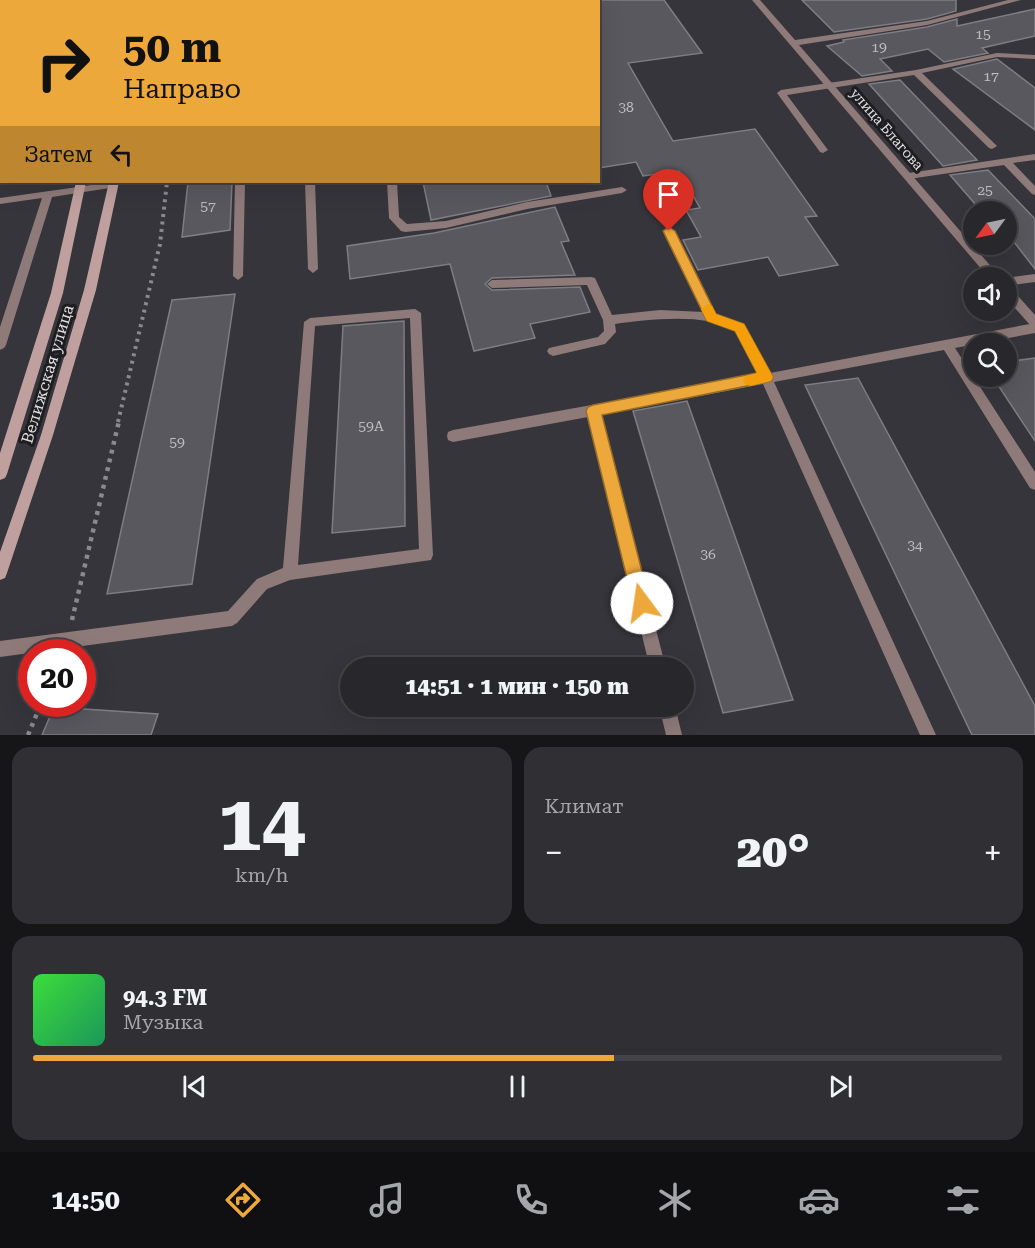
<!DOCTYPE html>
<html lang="ru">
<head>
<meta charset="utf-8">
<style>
  :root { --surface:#28282c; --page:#303034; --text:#f1f3f6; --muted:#a5a6a9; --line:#444448; --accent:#eda83b }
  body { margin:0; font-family:"Roboto Serif",serif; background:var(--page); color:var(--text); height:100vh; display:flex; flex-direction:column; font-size:22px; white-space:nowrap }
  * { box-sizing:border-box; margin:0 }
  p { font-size:20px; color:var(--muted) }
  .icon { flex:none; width:33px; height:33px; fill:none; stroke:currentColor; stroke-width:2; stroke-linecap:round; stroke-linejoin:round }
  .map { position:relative; height:735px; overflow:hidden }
  .panel { display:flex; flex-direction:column; gap:12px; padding:12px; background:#161618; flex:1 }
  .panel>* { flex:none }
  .guide { position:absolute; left:0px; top:0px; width:600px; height:183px; box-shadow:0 6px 24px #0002,0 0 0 2px var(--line); background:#eda83b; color:#111; overflow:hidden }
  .needle { width:39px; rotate:237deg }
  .controls { position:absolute; left:963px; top:201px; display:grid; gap:12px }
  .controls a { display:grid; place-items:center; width:54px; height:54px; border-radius:50%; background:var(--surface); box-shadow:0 6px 24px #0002,0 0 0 2px var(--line); font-size:30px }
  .speed { position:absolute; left:18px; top:639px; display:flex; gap:12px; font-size:30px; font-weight:700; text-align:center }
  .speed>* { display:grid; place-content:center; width:78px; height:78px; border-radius:50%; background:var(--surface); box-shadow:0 6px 24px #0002,0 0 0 2px var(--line); line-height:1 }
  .speed .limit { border:9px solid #d22; background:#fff; color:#111 }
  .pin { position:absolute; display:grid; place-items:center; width:51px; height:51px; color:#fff; margin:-62px -26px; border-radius:50% 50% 50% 0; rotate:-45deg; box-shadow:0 0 6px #0007 }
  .pin .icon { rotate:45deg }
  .me { position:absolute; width:66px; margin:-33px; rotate:346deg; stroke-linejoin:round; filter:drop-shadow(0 0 4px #0008) }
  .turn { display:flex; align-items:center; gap:21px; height:126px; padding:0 24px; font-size:27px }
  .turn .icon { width:78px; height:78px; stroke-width:2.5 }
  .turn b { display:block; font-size:42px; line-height:51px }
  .then { display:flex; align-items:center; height:57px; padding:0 24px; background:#0003; gap:12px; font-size:22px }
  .big { font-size:45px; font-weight:800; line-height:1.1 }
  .panel .tile { flex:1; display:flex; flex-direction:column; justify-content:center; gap:9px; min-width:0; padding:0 21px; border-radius:18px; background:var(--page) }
  .panel .dial { align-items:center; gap:0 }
  .dial b { font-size:78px; line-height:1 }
  .song { display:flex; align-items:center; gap:18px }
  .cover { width:72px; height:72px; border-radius:9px; background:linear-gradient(135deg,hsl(120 70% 55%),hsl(150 70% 35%)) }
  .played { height:6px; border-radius:3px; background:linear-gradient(90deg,var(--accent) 60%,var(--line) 60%) }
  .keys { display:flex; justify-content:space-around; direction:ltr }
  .heat { display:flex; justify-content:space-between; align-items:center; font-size:33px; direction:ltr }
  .panel .tiles { flex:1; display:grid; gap:12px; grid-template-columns:1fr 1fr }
  .tile:last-child { grid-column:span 2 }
  .trip { position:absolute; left:340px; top:657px; width:354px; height:60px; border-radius:30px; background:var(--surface); box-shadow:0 6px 24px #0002,0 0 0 2px var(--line); font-weight:800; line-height:60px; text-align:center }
  .menu { display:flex; height:96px; justify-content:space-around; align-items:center; background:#101012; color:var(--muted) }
  .menu .icon { width:42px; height:42px }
  .menu .active { color:var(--accent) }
  .menu b { font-size:27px; color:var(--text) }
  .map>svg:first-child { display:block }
  .building { fill:#59585e; stroke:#7e7d84; stroke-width:1.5 }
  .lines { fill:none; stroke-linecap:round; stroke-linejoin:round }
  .path-far1 { stroke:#8a898e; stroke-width:4; stroke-dasharray:3 4.5; stroke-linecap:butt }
  .path { stroke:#8a898e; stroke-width:4.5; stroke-dasharray:4 5; stroke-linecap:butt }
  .lane { fill:#8e7a79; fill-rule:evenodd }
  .street { fill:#8e7a79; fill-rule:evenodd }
  .secondary { fill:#bfa09e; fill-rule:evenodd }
  .route { fill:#eda83b; stroke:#9a6d26; stroke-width:1.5 }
  .slow { fill:#f59e0b }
  .labels { text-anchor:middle; stroke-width:6; stroke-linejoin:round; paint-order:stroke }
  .number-label { font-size:14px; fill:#bebec2 }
  .far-street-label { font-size:14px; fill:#e0e0e3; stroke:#1e1d20 }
  .street-label { font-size:16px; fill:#e0e0e3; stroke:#1e1d20 }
</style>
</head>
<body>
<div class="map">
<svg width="1035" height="735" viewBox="0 0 1035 735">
  <rect width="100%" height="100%" fill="#36353b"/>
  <path class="building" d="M598 0H664L702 53 628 63 673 141 755 129 817 216 805 217 838 265 779 276 768 257 698 270 683 240 701 237 686 210 700 208 679 171 643 176 636 162 598 168Z
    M802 0H956V11L927 19 834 32Z
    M1035 9V36L982 48 988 53 944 62 928 49 880 59 892 71 862 76 827 46 844 42 843 40 927 27 957 19V26Z
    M997 59 1035 88V130L953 69Z
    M900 80 977 160 943 166 869 84Z
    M988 170 1035 219V269L1014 242 1006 244V212H982L950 175Z
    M188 182H232L230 230 182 237Z
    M423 182H546L551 196 431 220Z
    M555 207 569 241 561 242 575 275 492 278 485 284 492 290 580 287 590 312 530 324 535 338 474 351 450 264 350 279 347 246 434 233Z
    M235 294 192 584 107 594 172 300Z
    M404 321 405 526 332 533 343 326Z
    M1035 358V441L992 376H1006V362Z
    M858 378 1035 706V735H972L805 385Z
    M687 401 793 700 723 713 633 411Z
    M54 707 158 714 151 735H42Z"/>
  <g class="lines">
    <path class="path-far1" d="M118 422 160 244 167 182"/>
    <path class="path" d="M72 620 119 421
      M28 735 41 704"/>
    <path class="lane" d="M140 0H148V2H140Z
      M218 0H226V2H219Z
      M430 0H438V2H430Z
      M0 42H2V46H0Z
      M997 53 1035 55V59L997 57 922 73 995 144 997 146 992 149 989 148 914 75 787 95 828 150 823 153 820 152 777 93 781 90 916 70Z
      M1035 154V160L1013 163 1035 186V195L1032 194 1004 165 909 179 904 176 909 173Z
      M113 182 116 183V187L52 197 6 345 4 348 0 350V327L42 198 0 204V198Z
      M235 182H245L243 276 238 280 233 276Z
      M305 182H315L318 269 313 273 308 269Z
      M387 182H397L399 217 407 224 446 221 527 202 622 187 627 190 622 193 527 209 446 228 405 232 401 231 389 218Z
      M669 227 674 231 716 314 743 325 770 373 1035 323V333L955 348 1035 472V490L1030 488 944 350 774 382 936 735H920L763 384 600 415 666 668H650L588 417 453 442 448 440 447 436 448 432 453 430 759 375C754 366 740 335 734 331 707 312 646 320 615 324L616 332 605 344 553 356 549 354 547 351 549 348 598 337 604 331 603 320 587 285 492 288 487 284 492 280 591 277 595 278 612 315 660 310 704 312 664 231Z
      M1035 274V282L1006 286V278Z
      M415 309 421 313 433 555 431 560 290 580 267 589 237 623 232 626 0 657V641L228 611 257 579 283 568 304 322 310 318ZM410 318 419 549 298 565 315 326Z
      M659 706H675L682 735H666Z"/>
    <path class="street" d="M752 0H760L795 40 927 21 1008 0H1021L927 25 799 45 1001 278H989Z
      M1006 286 1010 287 1035 315V327L1031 326 1006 298Z"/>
    <path class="secondary" d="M93 0H101V2H93Z
      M114 0H122V2H114Z
      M76 182H86L63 293 7 474 5 478 0 480V453L51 293Z
      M109 182H119L96 290 53 435 7 573 5 578 0 580V552L41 435 84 290Z"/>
  </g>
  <path class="route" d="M669 227 675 231 716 314 744 324 773 377 771 381 766 382 602 415 650 603 648 609 642 612 636 609 633 603 586 411 588 407 593 405 757 373 735 331 707 321 663 231Z"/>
  <path class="slow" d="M708 304 712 306 716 314 744 324 773 377 771 381 750 386 745 384 743 380 745 376 757 373 735 331 707 321 701 309Z"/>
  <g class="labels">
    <g class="number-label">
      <text x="983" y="39">15</text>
      <text x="879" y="52">19</text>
      <text x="991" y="81">17</text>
      <text x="626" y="112">38</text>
      <text x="985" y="195">25</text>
      <text x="208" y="211">57</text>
      <text x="371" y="431">59А</text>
      <text x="177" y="447">59</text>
      <text x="915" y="550">34</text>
      <text x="708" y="559">36</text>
    </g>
    <g class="far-street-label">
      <text transform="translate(887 129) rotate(49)" y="5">улица Благова</text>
    </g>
    <g class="street-label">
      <text transform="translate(47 374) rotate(-73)" y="6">Велижская улица</text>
    </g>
  </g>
</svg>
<div class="controls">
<a><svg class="needle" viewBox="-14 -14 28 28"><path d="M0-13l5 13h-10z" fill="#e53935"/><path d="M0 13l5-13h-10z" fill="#a5a6a9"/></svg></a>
<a><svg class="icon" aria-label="sound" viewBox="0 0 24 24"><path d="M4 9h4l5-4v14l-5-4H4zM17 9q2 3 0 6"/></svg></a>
<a><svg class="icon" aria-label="search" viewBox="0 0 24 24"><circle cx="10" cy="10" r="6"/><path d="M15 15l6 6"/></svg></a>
</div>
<div class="speed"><div class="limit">20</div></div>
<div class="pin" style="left:669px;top:231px;background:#d93025"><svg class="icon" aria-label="arrive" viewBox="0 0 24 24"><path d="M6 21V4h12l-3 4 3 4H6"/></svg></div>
<svg class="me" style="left:642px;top:603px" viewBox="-20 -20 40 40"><circle r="19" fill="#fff"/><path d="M0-13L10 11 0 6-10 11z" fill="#eda83b"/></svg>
<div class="trip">14:51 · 1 мин · 150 m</div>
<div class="guide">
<div class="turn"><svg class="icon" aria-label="right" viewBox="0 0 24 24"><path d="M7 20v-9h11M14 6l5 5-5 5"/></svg><div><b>50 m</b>Направо</div></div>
<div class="then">Затем<svg class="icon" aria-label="left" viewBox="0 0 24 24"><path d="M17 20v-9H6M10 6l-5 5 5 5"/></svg></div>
</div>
</div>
<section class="panel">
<div class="tiles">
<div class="tile dial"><b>14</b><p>km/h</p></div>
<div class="tile"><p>Климат</p>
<div class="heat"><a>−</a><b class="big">20°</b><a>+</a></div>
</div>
<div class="tile">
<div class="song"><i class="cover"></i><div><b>94.3 FM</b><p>Музыка</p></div></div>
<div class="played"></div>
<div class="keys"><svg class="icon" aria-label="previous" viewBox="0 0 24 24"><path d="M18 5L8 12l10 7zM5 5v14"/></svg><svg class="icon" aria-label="pause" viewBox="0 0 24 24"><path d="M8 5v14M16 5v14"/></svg><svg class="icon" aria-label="next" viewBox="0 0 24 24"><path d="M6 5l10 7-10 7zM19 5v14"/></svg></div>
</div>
</div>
</section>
<nav class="menu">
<b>14:50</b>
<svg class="icon active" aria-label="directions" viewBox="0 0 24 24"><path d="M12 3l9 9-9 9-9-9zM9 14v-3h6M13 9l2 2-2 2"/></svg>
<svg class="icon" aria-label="music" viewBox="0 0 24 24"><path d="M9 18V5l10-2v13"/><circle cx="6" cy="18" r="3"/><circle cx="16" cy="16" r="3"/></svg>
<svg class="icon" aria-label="phone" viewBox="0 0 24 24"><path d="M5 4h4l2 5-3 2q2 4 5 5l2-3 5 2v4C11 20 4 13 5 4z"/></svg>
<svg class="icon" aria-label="climate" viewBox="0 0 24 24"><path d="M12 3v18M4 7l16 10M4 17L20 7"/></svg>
<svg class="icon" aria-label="car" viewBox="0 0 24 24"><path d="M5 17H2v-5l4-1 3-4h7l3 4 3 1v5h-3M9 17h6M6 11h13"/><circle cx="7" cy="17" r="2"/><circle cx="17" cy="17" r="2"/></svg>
<svg class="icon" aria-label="filters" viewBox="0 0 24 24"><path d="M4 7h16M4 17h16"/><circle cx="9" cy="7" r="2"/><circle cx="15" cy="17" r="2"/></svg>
</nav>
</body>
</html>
